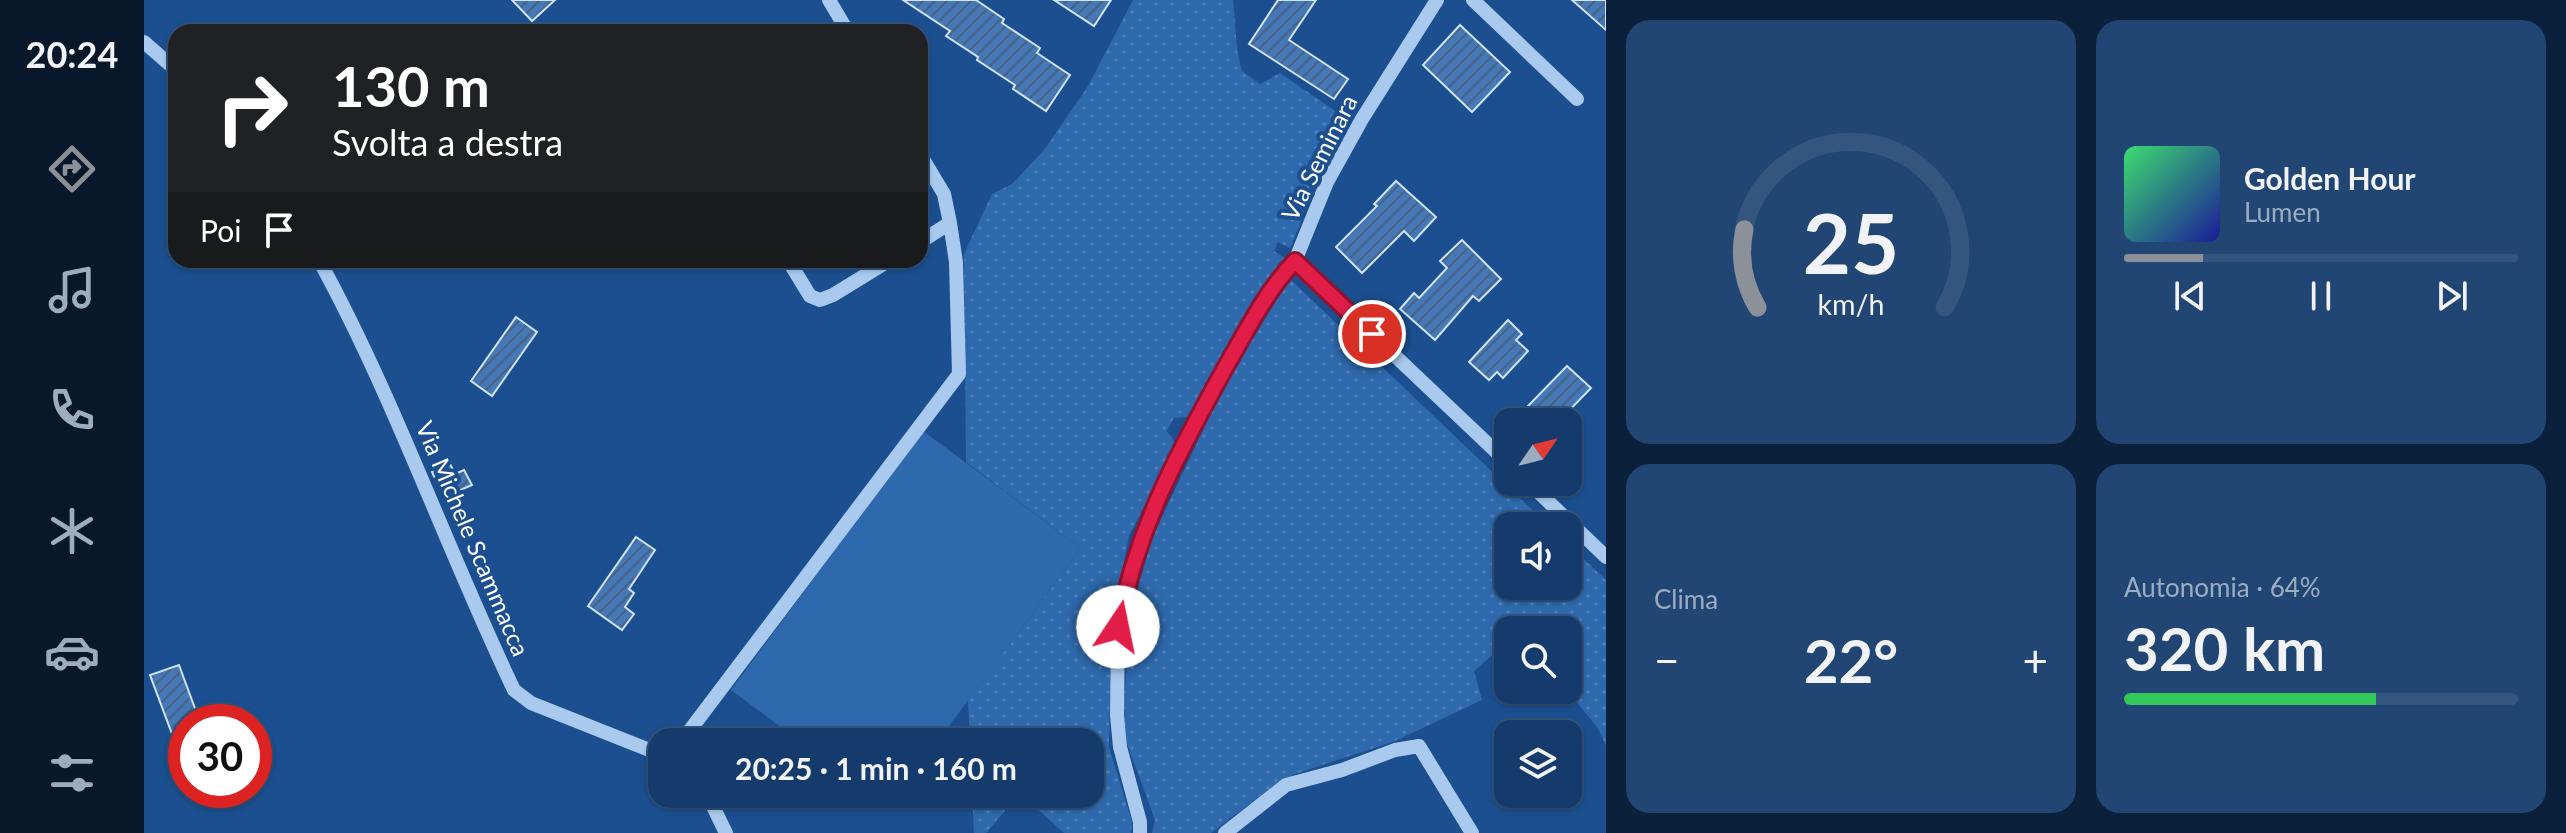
<!DOCTYPE html>
<html lang="it">
<head>
<meta charset="utf-8">
<style>
  :root { --surface:#143b6b; --page:#214673; --text:#f1f3f6; --muted:#9dadc1; --line:#33557e; --accent:#8c9099 }
  body { margin:0; font-family:Lato,sans-serif; background:var(--page); color:var(--text); height:100vh; display:flex; flex-direction:column; font-size:30px; white-space:nowrap }
  * { box-sizing:border-box; margin:0 }
  p { font-size:26px; color:var(--muted) }
  .icon { flex:none; width:44px; height:44px; fill:none; stroke:currentColor; stroke-width:2; stroke-linecap:round; stroke-linejoin:round }
  .map { position:relative; flex:1; overflow:hidden }
  .side { display:flex; flex-direction:column; gap:20px; padding:20px; background:#0b203b; width:960px }
  .side>* { flex:none }
  .banner { position:absolute; left:24px; top:24px; width:760px; height:244px; border-radius:24px; box-shadow:0 2px 6px #0004,0 0 0 2px var(--line); background:#202124; color:#fff; overflow:hidden }
  .needle { width:52px; rotate:55deg }
  .controls { position:absolute; left:1350px; top:408px; display:grid; gap:16px }
  .controls a { display:grid; place-items:center; width:88px; height:88px; border-radius:16px; background:var(--surface); box-shadow:0 2px 6px #0004,0 0 0 2px var(--line); font-size:40px }
  .speed { position:absolute; left:24px; top:704px; display:flex; gap:16px; font-size:40px; font-weight:700; text-align:center }
  .speed>* { display:grid; place-content:center; width:104px; height:104px; border-radius:50%; background:var(--surface); box-shadow:0 2px 6px #0004,0 0 0 2px var(--line); line-height:1 }
  .speed .limit { border:12px solid #d22; background:#fff; color:#111 }
  .pin { position:absolute; display:grid; place-items:center; width:68px; height:68px; color:#fff; margin:-34px; border:4px solid #fff; border-radius:50%; box-shadow:0 2px 8px #0007 }
  .me { position:absolute; width:88px; margin:-44px; rotate:11deg; stroke-linejoin:round; filter:drop-shadow(0 0 6px #0008) }
  .turn { display:flex; align-items:center; gap:28px; height:168px; padding:0 32px; font-size:36px }
  .turn .icon { width:104px; height:104px; stroke-width:2.5 }
  .turn b { display:block; font-size:56px; line-height:68px }
  .then { display:flex; align-items:center; height:76px; padding:0 32px; background:#0003; gap:16px; font-size:30px }
  .big { font-size:60px; font-weight:700; line-height:1.1 }
  .side .widget { flex:1; display:flex; flex-direction:column; justify-content:center; gap:12px; min-width:0; padding:0 28px; border-radius:24px; background:var(--page) }
  .side .dial { align-items:center; gap:0 }
  .dial svg { height:208px; overflow:visible; fill:none; stroke:var(--line); stroke-width:7; stroke-linecap:round; text-anchor:middle }
  .dial text { fill:var(--text); stroke:none }
  .song { display:flex; align-items:center; gap:24px }
  .cover { width:96px; height:96px; border-radius:12px; background:linear-gradient(135deg,hsl(140 70% 55%),hsl(240 70% 35%)) }
  .played { height:8px; border-radius:4px; background:linear-gradient(90deg,var(--accent) 20%,var(--line) 20%) }
  .keys { display:flex; justify-content:space-around; direction:ltr }
  .heat { display:flex; justify-content:space-between; align-items:center; font-size:44px; direction:ltr }
  .charge { height:12px; border-radius:6px; background:linear-gradient(90deg,#34c759 64%,var(--line) 0) }
  .side .tiles { flex:1; display:grid; gap:20px; grid-template-columns:repeat(2,1fr) }
  .trip { position:absolute; left:504px; top:728px; width:456px; height:80px; border-radius:24px; background:var(--surface); box-shadow:0 2px 6px #0004,0 0 0 2px var(--line); font-weight:700; line-height:80px; text-align:center }
  main { display:flex; flex:1; min-height:0 }
  .menu { display:flex; flex-direction:column; width:144px; justify-content:space-around; align-items:center; background:#08182b; color:var(--muted) }
  .menu .icon { width:56px; height:56px }
  .menu .on { color:var(--accent) }
  .menu b { font-size:36px; color:var(--text) }
  .map>svg:first-child { display:block }
  .green { fill:url(#green-dots) }
  .pitch { fill:#2e69ad }
  .building { fill:url(#building-hatch); stroke:#cfe3fa; stroke-width:2 }
  .lines { fill:none; stroke-linecap:round; stroke-linejoin:round }
  .minor { stroke:#a9c9ee; stroke-width:14 }
  .route-casing { stroke:#92132f; stroke-width:20 }
  .route { stroke:#e11d48; stroke-width:14 }
  .labels { text-anchor:middle; stroke-width:8; stroke-linejoin:round; paint-order:stroke }
  .street-label { font-size:24px; fill:#fff; stroke:#1b4f8f }
</style>
</head>
<body>
<main>
<nav class="menu">
<b>20:24</b>
<svg class="icon on" aria-label="directions" viewBox="0 0 24 24"><path d="M12 3l9 9-9 9-9-9zM9 14v-3h6M13 9l2 2-2 2"/></svg>
<svg class="icon" aria-label="music" viewBox="0 0 24 24"><path d="M9 18V5l10-2v13"/><circle cx="6" cy="18" r="3"/><circle cx="16" cy="16" r="3"/></svg>
<svg class="icon" aria-label="phone" viewBox="0 0 24 24"><path d="M5 4h4l2 5-3 2q2 4 5 5l2-3 5 2v4C11 20 4 13 5 4z"/></svg>
<svg class="icon" aria-label="climate" viewBox="0 0 24 24"><path d="M12 3v18M4 7l16 10M4 17L20 7"/></svg>
<svg class="icon" aria-label="car" viewBox="0 0 24 24"><path d="M5 17H2v-5l4-1 3-4h7l3 4 3 1v5h-3M9 17h6M6 11h13"/><circle cx="7" cy="17" r="2"/><circle cx="17" cy="17" r="2"/></svg>
<svg class="icon" aria-label="filters" viewBox="0 0 24 24"><path d="M4 7h16M4 17h16"/><circle cx="9" cy="7" r="2"/><circle cx="15" cy="17" r="2"/></svg>
</nav>
<div class="map">
<svg width="1462" height="833" viewBox="0 0 1462 833">
  <defs>
    <pattern id="green-dots" width="8" height="8" patternUnits="userSpaceOnUse" patternTransform="scale(2)"><rect width="8" height="8" fill="#2e69ad"/><path d="M2 2h.1M6 6h.1" fill="none" stroke="#4d80b9" stroke-width="1.8" stroke-linecap="round"/></pattern>
    <pattern id="building-hatch" width="6" height="6" patternUnits="userSpaceOnUse" patternTransform="scale(2)"><rect width="6" height="6" fill="#4478b7"/><path d="M-1 1l2-2M0 6l6-6M5 7l2-2" fill="none" stroke="#486282"/></pattern>
  </defs>
  <rect width="100%" height="100%" fill="#1b4f8f"/>
  <path class="green" d="M989 0H1089C1092 24 1091 48 1098 71L1116 84 1136 73 1206 121 1166 192 1157 222 1146 248 1134 242 1130 251 1141 258 1111 300 1046 417 1030 418 1023 431 1032 444 985 536 967 627 965 747 988 822 987 833H920L877 794H946V742H826L824 700 937 548 822 462 820 254 848 194 868 184 901 149 944 86Z
    M1146 279 1405 526H1364V586H1424V544L1462 580V745L1453 727 1423 690H1392H1424V630H1364V661L1354 650 1330 671 1338 700 1251 741 1148 775 1125 789 1067 833H1008L1011 820 982 741 980 701 987 616 1007 540 1083 380Z
    M828 794H875L842 833H830Z"/>
  <path class="pitch" d="M779 431 937 548 793 742H657L587 690Z"/>
  <path class="building" d="M368 0H411L388 21Z
    M759 0H832L860 19 858 23 896 48 893 53 926 75 902 111 869 89 871 85 833 60 834 57 802 36 806 31Z
    M910 0H967L950 26Z
    M1134 0H1172L1145 40 1204 79 1190 99 1105 44Z
    M1428 0H1462V30Z
    M1316 25 1366 72 1328 112 1279 65Z
    M1252 181 1292 217 1270 241 1260 231 1218 273 1192 247 1233 206 1230 204Z
    M1318 240 1357 279 1335 301 1329 296 1291 340 1256 309 1270 293 1275 298 1303 268 1296 261Z
    M372 317 393 332 348 396 327 381Z
    M1364 320 1378 334 1372 340 1384 351 1359 378 1353 372 1345 380 1325 362Z
    M1423 366 1447 388 1414 422H1398L1383 407Z
    M306 464 311 474 320 470 328 485 310 493 308 488 298 493 288 472Z
    M492 537 511 550 485 589 490 593 481 607 490 614 478 630 444 606Z
    M35 665 56 722H42L40 766 6 675Z"/>
  <g class="lines">
    <path class="minor" d="M685 0 704 32
      M1329 0 1433 99
      M0 42 32 70
      M776 242 806 223
      M175 260C251 399 302 548 370 690L387 703 518 755
      M644 260 666 296 676 300 689 295 746 260
      M1151 261 1364 463
      M1384 482 1462 557
      M537 742 815 374 812 262 806 223 800 194 776 154
      M563 794 582 833
      M996 833V822L976 747 973 715 974 627 983 579 1002 522 1044 435 1096 342 1139 274 1151 261 1183 182 1218 119 1293 0
      M1081 833 1142 785 1198 770 1251 750 1275 746 1328 833"/>
  </g>
  <g class="lines">
    <g class="route-casing">
      <path id="route" d="M974 627C993 528 1033 455 1081 368 1102 332 1122 291 1151 261L1228 334"/>
    </g>
    <use href="#route" class="route"/>
  </g>
  <g class="labels">
    <g class="street-label">
      <text transform="translate(1176 158) rotate(-63)" y="8">Via Seminara</text>
      <text transform="translate(328 539) rotate(67)" y="8">Via Michele Scammacca</text>
    </g>
  </g>
</svg>
<div class="controls">
<a><svg class="needle" viewBox="-14 -14 28 28"><path d="M0-13l5 13h-10z" fill="#e53935"/><path d="M0 13l5-13h-10z" fill="#9dadc1"/></svg></a>
<a><svg class="icon" aria-label="sound" viewBox="0 0 24 24"><path d="M4 9h4l5-4v14l-5-4H4zM17 9q2 3 0 6"/></svg></a>
<a><svg class="icon" aria-label="search" viewBox="0 0 24 24"><circle cx="10" cy="10" r="6"/><path d="M15 15l6 6"/></svg></a>
<a><svg class="icon" aria-label="layers" viewBox="0 0 24 24"><path d="M12 4l9 5-9 5-9-5zM3 14l9 5 9-5"/></svg></a>
</div>
<div class="speed"><div class="limit">30</div></div>
<div class="pin" style="left:1228px;top:334px;background:#d93025"><svg class="icon" aria-label="arrive" viewBox="0 0 24 24"><path d="M6 21V4h12l-3 4 3 4H6"/></svg></div>
<svg class="me" style="left:974px;top:627px" viewBox="-20 -20 40 40"><circle r="19" fill="#fff"/><path d="M0-13L10 11 0 6-10 11z" fill="#e11d48"/></svg>
<div class="trip">20:25 · 1 min · 160 m</div>
<div class="banner">
<div class="turn"><svg class="icon" aria-label="right" viewBox="0 0 24 24"><path d="M7 20v-9h11M14 6l5 5-5 5"/></svg><div><b>130 m</b>Svolta a destra</div></div>
<div class="then">Poi<svg class="icon" aria-label="arrive" viewBox="0 0 24 24"><path d="M6 21V4h12l-3 4 3 4H6"/></svg></div>
</div>
</div>
<section class="side">
<div class="tiles">
<div class="widget dial"><svg viewBox="0 0 100 80">
<path d="M14 69A42 42 0 1 1 86 69"/>
<path d="M14 69A42 42 0 0 1 9 39" stroke="#8c9099"/>
<text x="50" y="56" font-size="32" font-weight="700">25</text>
<text x="50" y="72" font-size="11">km/h</text>
</svg></div>
<div class="widget">
<div class="song"><i class="cover"></i><div><b>Golden Hour</b><p>Lumen</p></div></div>
<div class="played"></div>
<div class="keys"><svg class="icon" aria-label="previous" viewBox="0 0 24 24"><path d="M18 5L8 12l10 7zM5 5v14"/></svg><svg class="icon" aria-label="pause" viewBox="0 0 24 24"><path d="M8 5v14M16 5v14"/></svg><svg class="icon" aria-label="next" viewBox="0 0 24 24"><path d="M6 5l10 7-10 7zM19 5v14"/></svg></div>
</div>
<div class="widget"><p>Clima</p>
<div class="heat"><a>−</a><b class="big">22°</b><a>+</a></div>
</div>
<div class="widget"><p>Autonomia · 64%</p><b class="big">320 km</b><div class="charge"></div></div>
</div>
</section>
</main>
</body>
</html>
